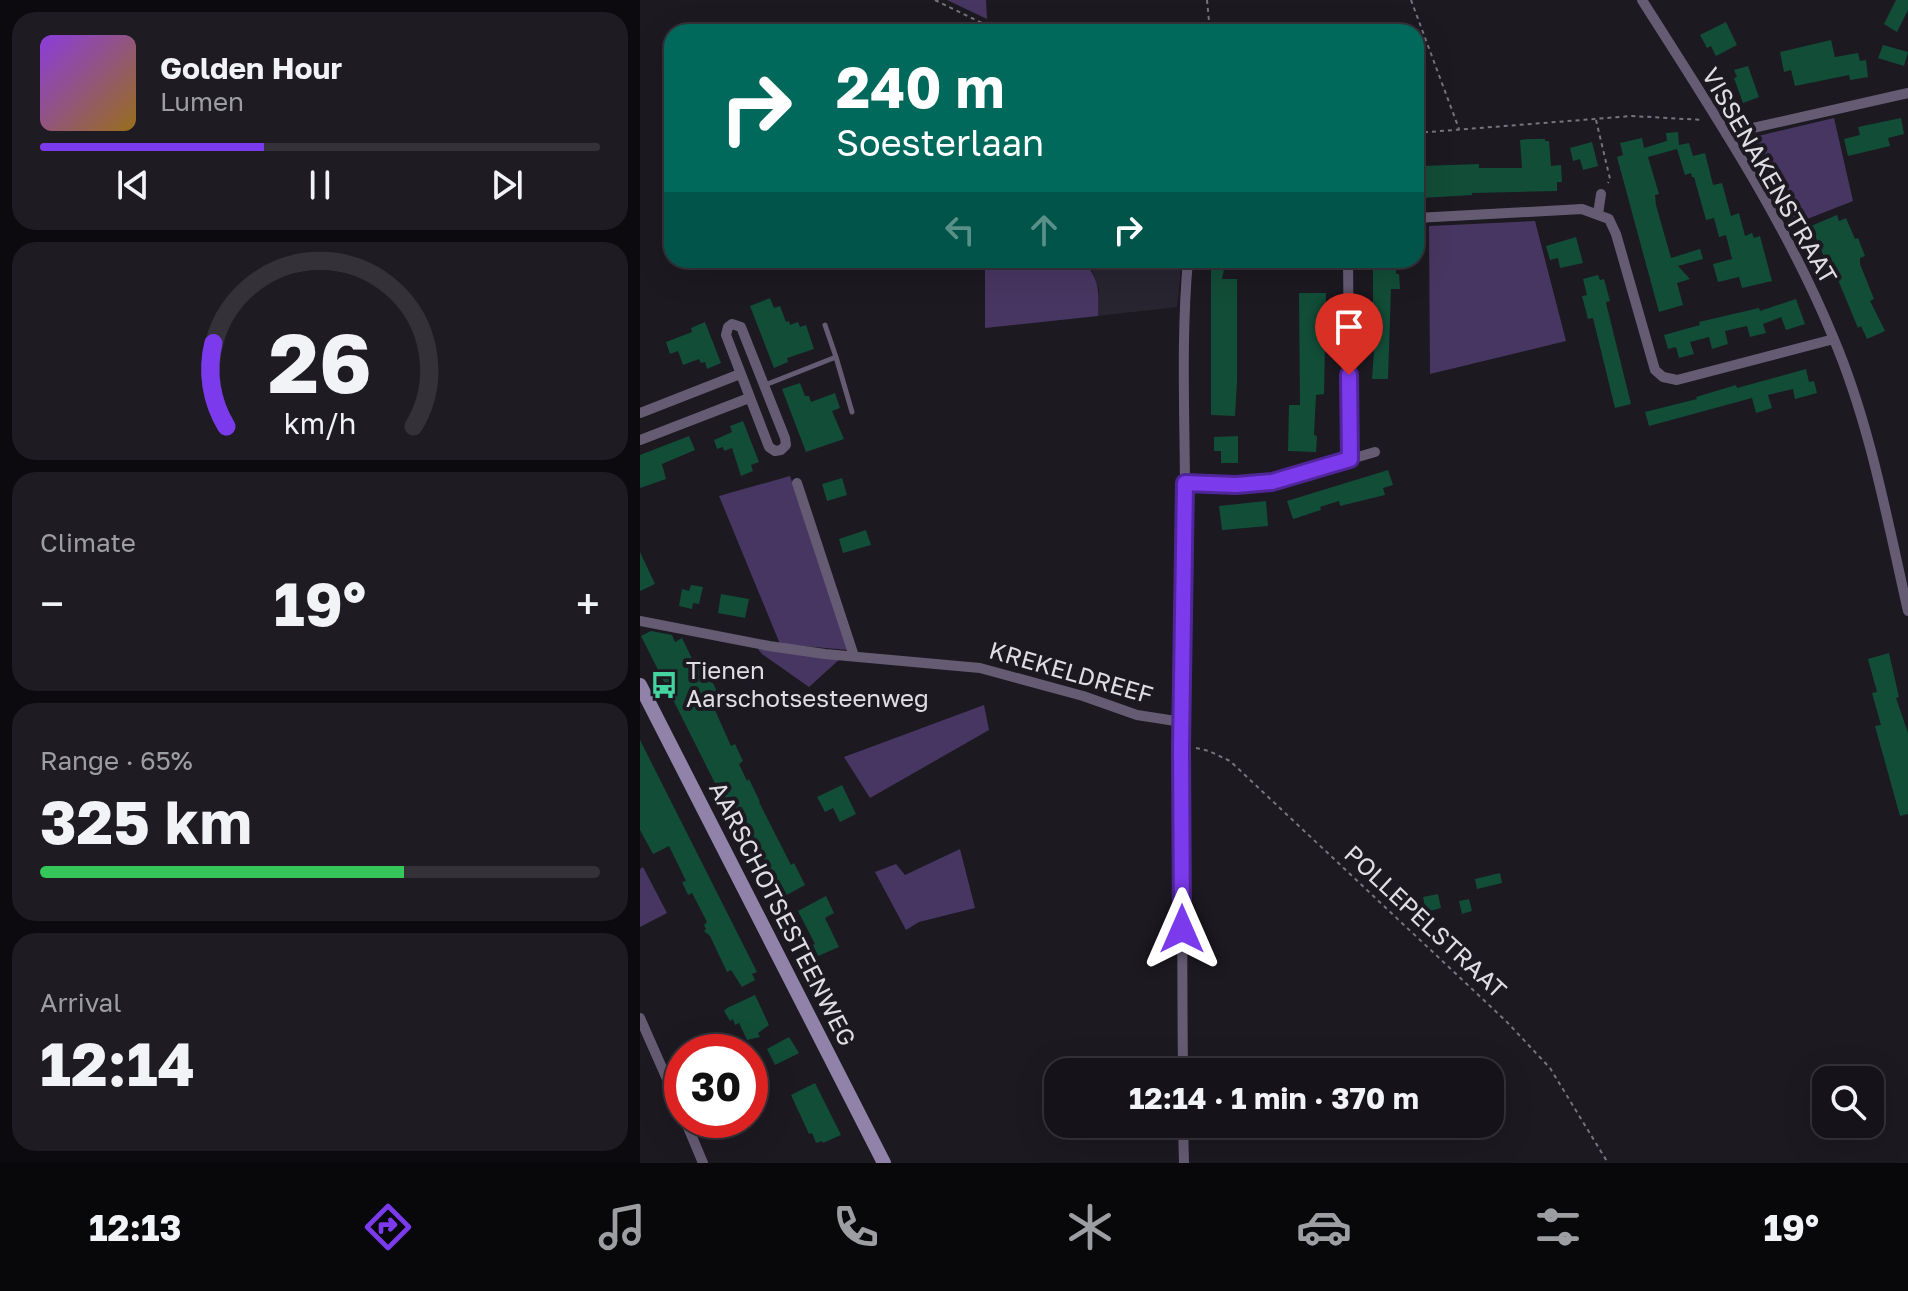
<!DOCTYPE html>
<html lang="en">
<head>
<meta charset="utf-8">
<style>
  :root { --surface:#151319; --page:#1e1c22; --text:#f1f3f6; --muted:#9d9ea2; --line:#343238; --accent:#7c3aed }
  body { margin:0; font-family:"Golos Text",sans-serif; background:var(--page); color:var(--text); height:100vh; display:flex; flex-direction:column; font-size:30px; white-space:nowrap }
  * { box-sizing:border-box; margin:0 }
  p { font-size:26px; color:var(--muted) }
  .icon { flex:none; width:44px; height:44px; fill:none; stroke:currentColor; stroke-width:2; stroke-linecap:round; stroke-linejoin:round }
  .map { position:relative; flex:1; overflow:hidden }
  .drawer { display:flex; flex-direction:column; gap:12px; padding:12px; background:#0c0a0e; width:640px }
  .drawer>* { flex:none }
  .top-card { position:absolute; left:24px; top:24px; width:760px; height:244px; border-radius:24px; box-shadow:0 8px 32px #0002,0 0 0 2px var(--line); background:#00695c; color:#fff; overflow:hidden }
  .buttons { position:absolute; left:1172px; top:1066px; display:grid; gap:16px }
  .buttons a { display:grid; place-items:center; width:72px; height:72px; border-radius:16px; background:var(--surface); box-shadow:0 8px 32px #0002,0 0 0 2px var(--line); font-size:40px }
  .speed { position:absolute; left:24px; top:1034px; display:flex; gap:16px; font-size:40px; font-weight:700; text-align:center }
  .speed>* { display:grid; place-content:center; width:104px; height:104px; border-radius:50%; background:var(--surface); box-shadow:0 8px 32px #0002,0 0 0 2px var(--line); line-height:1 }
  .speed .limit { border:12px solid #d22; background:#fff; color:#111 }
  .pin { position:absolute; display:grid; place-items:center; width:68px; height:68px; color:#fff; margin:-82px -34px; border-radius:50% 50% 50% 0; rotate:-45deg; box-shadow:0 0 8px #0007 }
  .pin .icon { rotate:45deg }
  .me { position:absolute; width:88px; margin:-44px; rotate:0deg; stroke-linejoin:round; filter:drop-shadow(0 0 6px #0008) }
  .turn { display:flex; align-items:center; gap:28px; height:168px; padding:0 40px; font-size:36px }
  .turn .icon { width:104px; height:104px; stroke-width:2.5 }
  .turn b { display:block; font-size:56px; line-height:68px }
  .lanes { display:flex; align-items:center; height:76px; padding:0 40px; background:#0003; justify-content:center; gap:40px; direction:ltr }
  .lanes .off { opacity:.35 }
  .big { font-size:60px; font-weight:700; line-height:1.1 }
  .drawer .card { flex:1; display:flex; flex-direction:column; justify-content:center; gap:12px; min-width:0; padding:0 28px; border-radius:24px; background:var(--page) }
  .drawer .dial { align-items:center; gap:0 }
  .dial svg { height:208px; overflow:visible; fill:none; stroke:var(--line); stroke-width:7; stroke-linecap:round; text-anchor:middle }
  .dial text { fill:var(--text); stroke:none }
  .song { display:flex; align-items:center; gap:24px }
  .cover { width:96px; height:96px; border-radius:12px; background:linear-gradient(135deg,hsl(270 70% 55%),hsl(40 70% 35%)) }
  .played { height:8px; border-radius:4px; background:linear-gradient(90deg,var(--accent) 40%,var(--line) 40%) }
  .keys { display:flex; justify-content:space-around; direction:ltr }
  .heat { display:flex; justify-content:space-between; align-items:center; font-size:44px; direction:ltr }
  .charge { height:12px; border-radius:6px; background:linear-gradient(90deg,#34c759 65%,var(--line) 0) }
  .trip { position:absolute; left:404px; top:1058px; width:460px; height:80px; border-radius:24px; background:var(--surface); box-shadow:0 8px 32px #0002,0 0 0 2px var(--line); font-weight:700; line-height:80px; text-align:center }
  .tab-bar { display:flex; height:128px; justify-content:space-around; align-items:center; background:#08080a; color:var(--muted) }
  .tab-bar .icon { width:56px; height:56px }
  .tab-bar .selected { color:var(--accent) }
  .tab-bar b { font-size:36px; color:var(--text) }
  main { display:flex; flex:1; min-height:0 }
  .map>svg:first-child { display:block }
  .built { fill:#282430 }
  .green { fill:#483662 }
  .building { fill:#124d38 }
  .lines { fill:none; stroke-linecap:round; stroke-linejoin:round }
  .path { stroke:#77757c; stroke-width:2; stroke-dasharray:4 4; stroke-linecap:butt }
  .service { stroke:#655c74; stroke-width:5 }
  .minor { stroke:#655c74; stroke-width:10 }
  .secondary { stroke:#9082a8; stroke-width:14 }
  .route-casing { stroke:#51269a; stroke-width:20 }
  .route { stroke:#7c3aed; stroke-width:14 }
  .labels { text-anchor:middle; stroke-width:8; stroke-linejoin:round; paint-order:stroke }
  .street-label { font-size:24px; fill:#e0dee3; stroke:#1c1921 }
  .poi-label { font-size:24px; fill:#e0dee3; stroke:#1c1921; text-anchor:start }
</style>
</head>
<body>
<main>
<section class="drawer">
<div class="card">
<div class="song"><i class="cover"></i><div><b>Golden Hour</b><p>Lumen</p></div></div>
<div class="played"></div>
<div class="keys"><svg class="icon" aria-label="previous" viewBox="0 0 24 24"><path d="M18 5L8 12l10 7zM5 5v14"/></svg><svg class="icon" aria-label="pause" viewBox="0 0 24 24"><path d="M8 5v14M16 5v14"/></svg><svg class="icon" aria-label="next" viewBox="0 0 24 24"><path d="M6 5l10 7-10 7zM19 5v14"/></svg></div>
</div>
<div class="card dial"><svg viewBox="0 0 100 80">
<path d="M14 69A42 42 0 1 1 86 69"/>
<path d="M14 69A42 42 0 0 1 9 37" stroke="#7c3aed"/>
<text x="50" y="56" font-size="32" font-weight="700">26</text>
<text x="50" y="72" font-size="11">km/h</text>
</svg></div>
<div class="card"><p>Climate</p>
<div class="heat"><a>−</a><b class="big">19°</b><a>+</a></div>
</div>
<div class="card"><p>Range · 65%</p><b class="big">325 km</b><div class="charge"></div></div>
<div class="card"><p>Arrival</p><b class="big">12:14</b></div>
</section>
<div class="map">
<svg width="1268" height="1163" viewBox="0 0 1268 1163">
  <rect width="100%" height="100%" fill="#1c1921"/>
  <path class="built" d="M443 260H542L537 307 458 316 459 289 452 271Z"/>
  <path class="green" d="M307 0H346L347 19Z
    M1194 118 1213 201 1152 225 1105 146 1106 142 1114 137Z
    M895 221 926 341 790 374 789 226Z
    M345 260H443C460 281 459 290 458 316L345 328Z
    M150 476 208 650 140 644 79 496Z
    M122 648 201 658 169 687 122 654 118 649Z
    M344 705 349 730 230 798 204 757Z
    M320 849 335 908 279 922 266 930 235 872 256 864 265 875Z
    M3 867 27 913 0 927V869Z"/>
  <path class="building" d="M1256 0H1268V10L1257 32 1244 24Z
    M1086 22 1097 45 1076 56 1071 46 1067 48 1060 35Z
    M1191 40 1195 57 1218 53 1220 61 1226 60 1228 77 1210 80 1209 75 1155 86 1151 70 1144 72 1140 52Z
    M1243 45 1268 52 1264 66 1238 58Z
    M1108 66 1119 97 1103 103 1094 78 1097 77 1094 70Z
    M1261 118 1264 134 1248 138 1250 146 1208 156 1204 139 1220 135 1218 127Z
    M1038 132 1039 145 1049 143 1053 156 1065 153 1073 185 1082 183 1091 216 1099 213 1105 236 1112 233 1114 238 1120 236 1132 281 1102 288 1099 277 1078 282 1073 264 1092 259 1086 235 1079 237 1074 218 1066 220 1054 177H1052L1051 173 1045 175 1037 149 1008 157 1019 194 1015 195 1016 205 1031 258 1060 249 1063 259 1038 266 1050 279 1037 283 1043 305 1019 312 977 157 983 155 980 143 1002 138 1004 148 1027 141 1026 133Z
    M890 139H905V141H909L911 166 921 165 922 182H917V191L832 193V195L782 198 781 189H778L777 175 783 173 782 166 839 164V168H882L880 140Z
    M952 142 958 166 943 170 940 159 933 161 930 148Z
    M1197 215 1199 221 1206 218 1215 239 1218 238 1225 256 1220 258V264L1234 299 1230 301 1245 331 1227 339 1221 326 1218 328 1196 275H1194L1193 272 1191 273 1171 226Z
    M936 237 943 263 920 268 918 258 910 260 906 246Z
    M571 260H586L582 279H597V382L595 416 571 415Z
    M643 260H677V267L644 270Z
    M733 260H756V274H759L760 289H751L748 379H732L735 336H728L730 302H733Z
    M958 275 960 280 964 279 970 301 966 302 967 307 991 404 975 408 953 318 948 319 942 296 947 295 943 279Z
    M659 293H686L684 394 676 395 674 435 677 436 676 452 648 451 649 405H660Z
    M130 298 134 308 140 306 146 322 149 321 150 325 158 322 160 327 166 325 174 349 147 358 148 362 134 368 110 306Z
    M1156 299 1165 324 1146 330 1141 317 1123 324 1126 333 1110 337 1107 326 1085 331 1088 344 1072 349 1069 337 1050 342 1054 354 1039 358 1036 347 1028 349 1024 335 1060 325 1059 322 1119 308 1120 311Z
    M65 322 81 363 67 369 65 362 61 363 59 359 43 365 38 351 30 354 26 342 52 332 51 328Z
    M1166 369 1169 382 1174 381 1177 393 1155 399 1153 389 1128 395 1132 408 1116 413 1112 398 1009 426 1005 412 1057 399 1056 397 1096 385 1097 388Z
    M160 383 165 396H169L171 402 195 393 200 408 192 411 204 439 166 452 142 389Z
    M103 421 119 462 111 465 113 471 101 476 92 448 84 451 83 447 77 449 74 440 92 432 90 426Z
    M49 436 55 450 22 464 26 479 0 488V455Z
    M598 436V463H581V451H574V437Z
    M748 470 753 485 743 488 745 495 700 506 699 501 680 507 681 510 653 519 647 501Z
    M202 478 207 495 187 501 182 484Z
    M626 501 628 526 582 530 579 506Z
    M226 530 231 545 203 553 199 539Z
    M0 552 15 584 0 591Z
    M51 585 63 587 59 604 53 603 52 609 39 606 42 589 49 591Z
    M81 594 109 599 105 618 78 613Z
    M11 631 32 635 35 642 42 638 57 669 62 666 74 685 78 694 70 699 91 746 95 744 103 761 99 764 107 781 109 779 120 802H119L151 865 154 863 165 885 143 897 108 826 99 831 1 636Z
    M1249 653 1259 697 1256 698 1268 733V814L1260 816 1235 726 1241 725 1232 693 1237 692 1228 659Z
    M0 740 117 972 112 974 115 980 102 987 91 970 87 972 70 936 64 931 66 929 64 925 67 922 64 916 52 893 48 895 42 882 46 881 29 846 13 854 0 830Z
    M202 785 216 814 200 822 193 808 185 812 177 797Z
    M860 873 862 883 837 889 835 879Z
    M798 894 801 908 786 912 783 897Z
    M186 896 194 913 185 918 199 947 178 956 173 945 175 944 158 911Z
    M829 899 832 911 822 914 819 901Z
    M115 995 129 1025 118 1033 120 1037 107 1040 99 1023 95 1025 93 1019 90 1021 84 1011 87 1008Z
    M149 1037 159 1053 135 1065 127 1049Z
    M175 1083 201 1135 183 1143 182 1141 176 1143 172 1133 169 1134 151 1095Z"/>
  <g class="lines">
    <path class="path" d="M295 0 360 32
      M567 0 570 32
      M771 0 819 129
      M956 120 970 179 968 183
      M776 133 992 116 1063 120
      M556 748 569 751 590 761 866 1021 910 1068 968 1163"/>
    <path class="service" d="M185 325 196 357
      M125 385 196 357 212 412"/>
    <path class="minor" d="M1002 0C1071 109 1144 218 1193 337 1230 424 1247 519 1268 611
      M1086 134 1268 93
      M958 214 961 194
      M776 218 942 209 969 219 976 234 1015 370 1023 377 1037 380 1194 339
      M708 260 710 459
      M92 324 101 327 145 438 146 445 141 450 135 451 129 447 86 335 88 327Z
      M0 413 100 374
      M0 440 109 398
      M157 483 214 656
      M545 483 596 485 632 482 735 452
      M0 621 129 646 185 654 340 668 443 696 497 715 542 722
      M0 1018 42 1113
      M543 1072C541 890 543 708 545 527 546 438 540 348 548 260
      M45 1120 63 1163
      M543 1124 544 1163"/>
    <path class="secondary" d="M0 685 244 1163"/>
  </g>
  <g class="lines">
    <g class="route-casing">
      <path id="route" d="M542 929 541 746 545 483 596 485 632 482 710 459 709 375"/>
    </g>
    <use href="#route" class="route"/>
  </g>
  <defs>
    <g id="bus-bare" transform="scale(2.16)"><path d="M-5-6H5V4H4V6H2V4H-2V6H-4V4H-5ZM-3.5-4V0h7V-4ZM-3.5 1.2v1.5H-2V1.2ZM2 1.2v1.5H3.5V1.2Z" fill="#43d4a0" stroke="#1c1921" stroke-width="2.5" paint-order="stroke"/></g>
  </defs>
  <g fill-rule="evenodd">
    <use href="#bus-bare" x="24" y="685"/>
  </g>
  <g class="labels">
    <g class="street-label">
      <text transform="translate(1129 176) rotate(60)" y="8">VISSENAKENSTRAAT</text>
      <text transform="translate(431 673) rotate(16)" y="8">KREKELDREEF</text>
      <text transform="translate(142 914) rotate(63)" y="8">AARSCHOTSESTEENWEG</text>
      <text transform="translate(785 922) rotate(43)" y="8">POLLEPELSTRAAT</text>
    </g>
    <g class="poi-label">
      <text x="46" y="679">Tienen<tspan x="46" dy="28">Aarschotsesteenweg</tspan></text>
    </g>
  </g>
</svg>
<div class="buttons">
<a><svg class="icon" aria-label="search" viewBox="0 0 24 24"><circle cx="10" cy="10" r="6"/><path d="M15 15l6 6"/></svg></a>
</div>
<div class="speed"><div class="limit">30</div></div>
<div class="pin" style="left:709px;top:375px;background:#d93025"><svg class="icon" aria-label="arrive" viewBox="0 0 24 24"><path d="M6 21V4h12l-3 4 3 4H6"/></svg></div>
<svg class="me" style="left:542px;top:929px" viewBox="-20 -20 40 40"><path d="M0-17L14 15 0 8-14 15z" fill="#7c3aed" stroke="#fff" stroke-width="4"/></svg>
<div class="trip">12:14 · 1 min · 370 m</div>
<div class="top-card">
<div class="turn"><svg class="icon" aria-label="right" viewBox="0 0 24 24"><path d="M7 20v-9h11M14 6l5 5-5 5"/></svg><div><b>240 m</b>Soesterlaan</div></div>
<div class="lanes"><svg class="icon off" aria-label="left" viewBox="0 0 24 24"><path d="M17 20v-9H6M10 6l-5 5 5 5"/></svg><svg class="icon off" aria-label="ahead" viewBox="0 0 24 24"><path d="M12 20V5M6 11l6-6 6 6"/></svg><svg class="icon" aria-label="right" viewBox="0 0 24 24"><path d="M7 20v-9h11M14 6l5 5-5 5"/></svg></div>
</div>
</div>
</main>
<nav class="tab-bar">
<b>12:13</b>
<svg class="icon selected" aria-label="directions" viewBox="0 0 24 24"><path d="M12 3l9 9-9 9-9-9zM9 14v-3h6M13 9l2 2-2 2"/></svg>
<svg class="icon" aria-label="music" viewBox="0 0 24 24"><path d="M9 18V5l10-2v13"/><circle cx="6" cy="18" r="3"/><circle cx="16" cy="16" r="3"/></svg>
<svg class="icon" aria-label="phone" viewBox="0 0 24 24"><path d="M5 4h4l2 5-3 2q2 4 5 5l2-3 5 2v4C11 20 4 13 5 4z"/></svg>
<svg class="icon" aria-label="climate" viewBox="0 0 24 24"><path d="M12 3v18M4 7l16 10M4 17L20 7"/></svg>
<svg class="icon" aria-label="car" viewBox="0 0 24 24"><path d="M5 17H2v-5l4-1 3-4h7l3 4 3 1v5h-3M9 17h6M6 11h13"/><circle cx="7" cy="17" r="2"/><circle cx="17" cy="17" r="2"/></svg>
<svg class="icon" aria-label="filters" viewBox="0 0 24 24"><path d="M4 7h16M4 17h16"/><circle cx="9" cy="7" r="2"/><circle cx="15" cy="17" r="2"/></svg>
<b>19°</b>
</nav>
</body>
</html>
